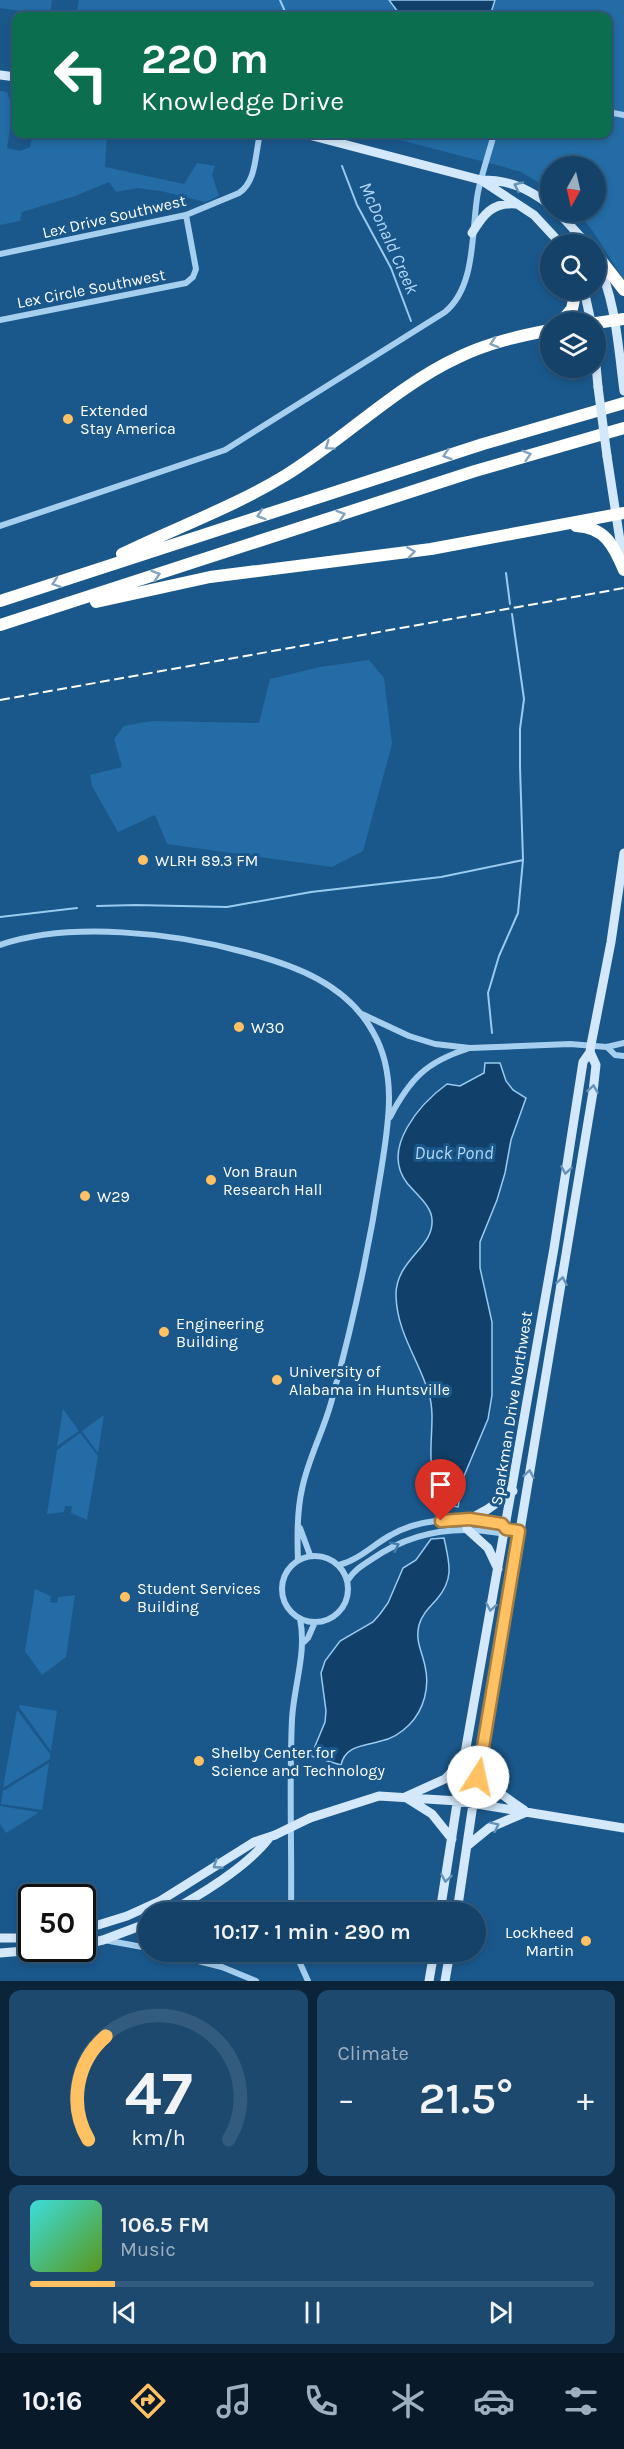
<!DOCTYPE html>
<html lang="en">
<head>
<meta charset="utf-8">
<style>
  :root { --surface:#144269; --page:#1d496f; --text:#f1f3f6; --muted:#9db0c0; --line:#335b7d; --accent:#ffc162 }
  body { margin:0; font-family:Karla,sans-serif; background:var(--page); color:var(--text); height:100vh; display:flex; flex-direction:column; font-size:22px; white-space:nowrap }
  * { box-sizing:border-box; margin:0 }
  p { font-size:20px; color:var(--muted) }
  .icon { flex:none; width:33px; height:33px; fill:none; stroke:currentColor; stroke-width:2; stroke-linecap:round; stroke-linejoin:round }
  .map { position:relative; height:1981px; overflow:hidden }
  .side { display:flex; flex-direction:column; gap:9px; padding:9px; background:#0b243a; flex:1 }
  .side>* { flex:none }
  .guide { position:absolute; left:12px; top:12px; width:600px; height:126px; border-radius:12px; box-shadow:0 3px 9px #0003,0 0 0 2px var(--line); background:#0b6e4f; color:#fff; overflow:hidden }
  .needle { width:39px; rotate:188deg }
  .controls { position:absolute; left:540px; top:156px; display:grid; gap:12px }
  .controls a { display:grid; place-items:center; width:66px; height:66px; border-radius:50%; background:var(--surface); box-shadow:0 3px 9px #0003,0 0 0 2px var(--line); font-size:30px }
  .speed { position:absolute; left:18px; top:1884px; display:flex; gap:12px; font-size:30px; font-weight:700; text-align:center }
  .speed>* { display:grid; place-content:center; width:78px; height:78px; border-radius:50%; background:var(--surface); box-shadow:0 3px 9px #0003,0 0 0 2px var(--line); line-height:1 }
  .speed .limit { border:3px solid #111; border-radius:9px; background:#fff; color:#111 }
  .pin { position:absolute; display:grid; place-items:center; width:51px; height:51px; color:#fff; margin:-62px -26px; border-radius:50% 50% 50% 0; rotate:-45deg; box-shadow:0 0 6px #0007 }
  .pin .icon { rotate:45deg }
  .me { position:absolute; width:66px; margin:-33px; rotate:10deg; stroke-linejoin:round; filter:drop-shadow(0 0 4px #0008) }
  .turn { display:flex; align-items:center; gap:21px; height:126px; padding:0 30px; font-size:27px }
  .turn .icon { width:78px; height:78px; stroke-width:2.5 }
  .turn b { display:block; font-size:42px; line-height:51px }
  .big { font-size:45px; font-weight:600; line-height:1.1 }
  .side .tile { flex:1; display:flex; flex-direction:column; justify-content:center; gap:9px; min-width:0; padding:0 21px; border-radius:12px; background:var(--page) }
  .side .dial { align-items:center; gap:0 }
  .dial svg { height:156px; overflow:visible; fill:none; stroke:var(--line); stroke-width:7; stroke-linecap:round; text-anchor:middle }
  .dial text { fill:var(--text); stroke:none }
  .song { display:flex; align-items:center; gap:18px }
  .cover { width:72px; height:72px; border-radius:9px; background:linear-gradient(135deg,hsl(180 70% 55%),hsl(90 70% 35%)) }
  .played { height:6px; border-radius:3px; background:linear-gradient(90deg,var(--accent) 15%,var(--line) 15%) }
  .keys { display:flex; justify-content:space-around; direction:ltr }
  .heat { display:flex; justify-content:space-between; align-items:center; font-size:33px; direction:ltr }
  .side .tiles { flex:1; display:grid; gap:9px; grid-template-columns:1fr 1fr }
  .tile:last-child { grid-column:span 2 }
  .trip { position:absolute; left:138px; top:1902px; width:348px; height:60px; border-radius:30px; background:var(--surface); box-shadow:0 3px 9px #0003,0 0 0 2px var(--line); font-weight:600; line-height:60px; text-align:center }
  .tab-bar { display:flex; height:96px; justify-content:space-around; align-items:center; background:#081a2a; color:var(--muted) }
  .tab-bar .icon { width:42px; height:42px }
  .tab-bar .current { color:var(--accent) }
  .tab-bar b { font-size:27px; color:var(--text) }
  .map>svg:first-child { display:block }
  .green { fill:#236ca5 }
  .water { fill:#11416a; stroke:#99caf0; stroke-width:1.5 }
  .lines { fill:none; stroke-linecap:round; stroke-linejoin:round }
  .stream { stroke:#99caf0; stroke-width:2 }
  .street { stroke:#a6ceee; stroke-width:6 }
  .secondary { stroke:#d3e8fa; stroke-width:9 }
  .highway { stroke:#fff; stroke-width:12 }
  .rail { stroke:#fff; stroke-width:2; stroke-dasharray:10 4.5; stroke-linecap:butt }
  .secondary-bridge { stroke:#d3e8fa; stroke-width:9 }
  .oneway { stroke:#6492b8 }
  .oneway2 { stroke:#81a3c0 }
  .oneway3 { stroke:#447ba9 }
  .route-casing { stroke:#a67d40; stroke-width:15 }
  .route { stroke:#ffc162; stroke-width:10 }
  .poi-dot { fill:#ffc162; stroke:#1a588c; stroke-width:2 }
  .labels { text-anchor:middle; stroke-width:6; stroke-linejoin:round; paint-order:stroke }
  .street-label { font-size:16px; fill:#fff; stroke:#1a588c }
  .poi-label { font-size:16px; fill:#fff; stroke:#1a588c; text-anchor:start }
  .water-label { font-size:18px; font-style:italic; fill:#b2d7f5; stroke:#1a588c }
</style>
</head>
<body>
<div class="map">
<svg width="624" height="1981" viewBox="0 0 624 1981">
  <rect width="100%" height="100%" fill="#1a588c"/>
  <path class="green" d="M0 0H52L50 15 0 8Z
    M79 0H624V280L592 230 577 212H596V166H550V189L521 172 504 167 377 134H608V16H76Z
    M0 91 7 92 13 109 7 148 20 151 30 147 33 134H107L105 167 184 184 197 163 215 166 212 175 219 196 205 202 161 191 137 188 116 192 109 182 75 196 22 212 20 221 0 225Z
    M369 660 384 678 392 744 363 851 332 867 167 844 155 815 118 832 92 786 90 775 122 767 114 739 124 726 152 721 259 723 270 679 320 667Z
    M63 1409 79 1431 57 1446Z
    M104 1415 98 1453 82 1431Z
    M80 1433 98 1456 87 1520 71 1513 72 1506H65L64 1512 47 1514 57 1450Z
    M35 1589 51 1596 50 1602 57 1603 58 1597 75 1595 66 1657 42 1675 25 1651Z
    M20 1705 57 1711 51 1751 19 1707Z
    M17 1710 50 1754V1759L3 1788Z
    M49 1763 42 1810 1 1804 3 1791Z
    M0 1806 37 1812 38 1813 6 1833 0 1824Z"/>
  <path class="water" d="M389 0H495L490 16H401Z
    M485 1063H500L506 1081 513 1090 526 1098 511 1140 505 1173 497 1200 480 1242V1268L492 1322V1395L488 1419 464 1476 458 1507 436 1503C436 1487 432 1473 431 1458 430 1437 435 1414 429 1394 419 1360 397 1333 396 1296 395 1260 434 1248 432 1220 432 1206 415 1193 407 1183 380 1148 421 1103 447 1084L460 1086 484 1073Z
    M444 1538C449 1562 455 1578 437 1599 430 1607 422 1614 419 1625 415 1641 422 1651 425 1666 430 1687 424 1710 409 1725 401 1733 391 1739 381 1741 365 1746 345 1745 341 1765L311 1756 325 1722 326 1711 321 1673 325 1661 340 1641 373 1622 380 1614 388 1603 403 1568 416 1560 431 1539Z"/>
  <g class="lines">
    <path class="stream" d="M280 0 287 16
      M342 166 357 205 391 268 411 321
      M506 573 510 604
      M97 906 136 905 227 907 311 892 441 877 523 860
      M0 917 77 908
      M492 1033 488 993 499 956 518 913 523 860 520 767V729L524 699 512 614"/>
    <path class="street" d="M608 112 624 115
      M0 254 186 215 239 193C257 181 255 153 260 134
      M0 320 186 283 193 277 196 269 186 215
      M0 526 225 450 445 312C477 286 471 229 478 192 482 173 489 153 494 134
      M0 945C70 921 174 933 244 952 294 965 347 984 373 1032 398 1075 388 1126 381 1171 369 1250 352 1327 331 1403 323 1432 308 1459 302 1489 297 1511 297 1537 298 1560
      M362 1014 409 1036 435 1044 470 1048 570 1044 607 1047 624 1043
      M607 1047 615 1055 624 1056
      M390 1117C410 1079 426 1062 467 1049
      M300 1528 310 1555
      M282 1589a33 33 0 1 1 66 0a33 33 0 1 1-66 0Z
      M339 1565C359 1560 374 1544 391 1535 424 1516 466 1518 502 1523L505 1528
      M348 1580C354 1570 363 1565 372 1559 411 1532 454 1525 500 1533L505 1529
      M304 1642 308 1638 315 1622
      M291 1912C292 1848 289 1783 292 1719 294 1685 307 1652 300 1619
      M104 1940 148 1948
      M163 1952 222 1967 256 1981
      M295 1952 308 1981"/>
    <path class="secondary" d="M0 75 16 77
      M305 134 481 180C510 180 527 188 550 205
      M481 180 534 215 561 244
      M558 212 587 244
      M472 233C483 215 492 202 516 204
      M596 259C616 300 618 346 624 391
      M584 290 591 322
      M596 365 598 387
      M607 456 623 560
      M470 1519 488 1509 513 1491
      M467 1529 488 1548 498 1569
      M481 1765C489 1788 505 1797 524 1810
      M310 1818 379 1796 458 1801 624 1828
      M452 1839 432 1814 405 1797 445 1779 464 1759
      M467 1846 489 1828 524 1813
      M169 1912C200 1895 247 1867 269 1838
      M440 1912 464 1759 554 1248 583 1062 590 1052 591 1045 611 942 624 853
      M457 1912 473 1804 481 1765 593 1092 596 1065 590 1052
      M82 1930 127 1916 160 1901 254 1842 275 1835
      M0 1938H32
      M82 1945 103 1940 148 1923
      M0 1953 61 1948
      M429 1981 434 1952
      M445 1981 450 1952"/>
    <path class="highway" d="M596 254 624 290
      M561 322 572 309 576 290
      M596 323 624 319
      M576 526C605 527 614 546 624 570
      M122 554C177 527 234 507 286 475 344 439 398 385 459 357 488 343 519 336 550 330
      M0 601 483 444 624 403
      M96 602 210 577 431 549 624 513
      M0 625 475 471 624 428"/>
    <path class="rail" d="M0 700 624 588"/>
    <path class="secondary-bridge" d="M598 387 607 456
      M275 1835 310 1818"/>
  </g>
  <defs><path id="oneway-chevron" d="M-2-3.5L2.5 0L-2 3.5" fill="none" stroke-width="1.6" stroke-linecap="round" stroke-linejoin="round" transform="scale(1.5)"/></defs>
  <g class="oneway">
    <use href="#oneway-chevron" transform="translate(518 186) rotate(-155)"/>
    <use href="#oneway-chevron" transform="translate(593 1089) rotate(-81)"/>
    <use href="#oneway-chevron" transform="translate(566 1170) rotate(99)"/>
    <use href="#oneway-chevron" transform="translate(562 1281) rotate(-80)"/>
    <use href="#oneway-chevron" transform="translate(529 1474) rotate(-80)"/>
    <use href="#oneway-chevron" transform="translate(491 1607) rotate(100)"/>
    <use href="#oneway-chevron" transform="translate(495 1826) rotate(-26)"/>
    <use href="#oneway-chevron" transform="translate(217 1865) rotate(147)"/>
    <use href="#oneway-chevron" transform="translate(446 1878) rotate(99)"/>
  </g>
  <g class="oneway2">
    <use href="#oneway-chevron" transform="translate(494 343) rotate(162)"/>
    <use href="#oneway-chevron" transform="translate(329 446) rotate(145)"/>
    <use href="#oneway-chevron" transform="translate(447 455) rotate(162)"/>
    <use href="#oneway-chevron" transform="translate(527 455) rotate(-17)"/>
    <use href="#oneway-chevron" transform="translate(261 515) rotate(162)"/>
    <use href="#oneway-chevron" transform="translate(341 515) rotate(-18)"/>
    <use href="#oneway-chevron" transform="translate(411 552) rotate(-8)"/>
    <use href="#oneway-chevron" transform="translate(156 575) rotate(-18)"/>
    <use href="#oneway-chevron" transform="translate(56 583) rotate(161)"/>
  </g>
  <use class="oneway3" href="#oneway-chevron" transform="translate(395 1546) rotate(-26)"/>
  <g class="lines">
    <g class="route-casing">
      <path id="route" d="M441 1521 470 1519 502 1524 506 1529 519 1531 478 1777"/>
    </g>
    <use href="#route" class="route"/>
  </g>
  <g class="poi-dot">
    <circle cx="68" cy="419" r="6"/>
    <circle cx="143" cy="860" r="6"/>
    <circle cx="239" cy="1027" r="6"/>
    <circle cx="211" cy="1180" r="6"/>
    <circle cx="85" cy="1196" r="6"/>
    <circle cx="164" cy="1332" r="6"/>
    <circle cx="277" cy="1380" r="6"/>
    <circle cx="125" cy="1597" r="6"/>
    <circle cx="199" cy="1761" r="6"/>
    <circle cx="586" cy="1941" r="6"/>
  </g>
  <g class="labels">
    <g class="street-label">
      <text transform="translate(114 216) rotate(-13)" y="6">Lex Drive Southwest</text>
      <text transform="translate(91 288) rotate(-11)" y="6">Lex Circle Southwest</text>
      <text transform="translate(511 1408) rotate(-81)" y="6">Sparkman Drive Northwest</text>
    </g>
    <g class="poi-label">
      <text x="80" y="416">Extended<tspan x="80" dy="18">Stay America</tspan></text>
      <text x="155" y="866">WLRH 89.3 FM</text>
      <text x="251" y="1033">W30</text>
      <text x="223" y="1177">Von Braun<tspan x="223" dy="18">Research Hall</tspan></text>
      <text x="97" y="1202">W29</text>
      <text x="176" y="1329">Engineering<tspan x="176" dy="18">Building</tspan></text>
      <text x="289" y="1377">University of<tspan x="289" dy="18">Alabama in Huntsville</tspan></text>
      <text x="137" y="1594">Student Services<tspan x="137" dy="18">Building</tspan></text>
      <text x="211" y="1758">Shelby Center for<tspan x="211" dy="18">Science and Technology</tspan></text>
      <text x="574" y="1938" text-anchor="end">Lockheed<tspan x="574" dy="18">Martin</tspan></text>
    </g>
    <g class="water-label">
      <text transform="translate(389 238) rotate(66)" y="6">McDonald Creek</text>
      <text x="454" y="1159">Duck Pond</text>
    </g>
  </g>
</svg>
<div class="controls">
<a><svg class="needle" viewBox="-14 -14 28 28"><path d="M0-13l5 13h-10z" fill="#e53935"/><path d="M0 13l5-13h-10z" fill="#9db0c0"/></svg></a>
<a><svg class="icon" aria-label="search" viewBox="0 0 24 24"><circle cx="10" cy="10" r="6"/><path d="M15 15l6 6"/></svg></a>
<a><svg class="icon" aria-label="layers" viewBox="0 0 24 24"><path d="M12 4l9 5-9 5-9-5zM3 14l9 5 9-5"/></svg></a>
</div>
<div class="speed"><div class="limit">50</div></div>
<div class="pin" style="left:441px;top:1521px;background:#d93025"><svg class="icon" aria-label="arrive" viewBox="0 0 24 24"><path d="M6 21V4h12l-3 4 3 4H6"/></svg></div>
<svg class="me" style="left:478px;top:1777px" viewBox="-20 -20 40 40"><circle r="19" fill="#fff"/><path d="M0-13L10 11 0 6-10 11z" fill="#ffc162"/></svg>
<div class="trip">10:17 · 1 min · 290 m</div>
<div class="guide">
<div class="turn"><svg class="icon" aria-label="left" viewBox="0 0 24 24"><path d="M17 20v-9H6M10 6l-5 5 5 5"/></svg><div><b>220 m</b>Knowledge Drive</div></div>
</div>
</div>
<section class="side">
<div class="tiles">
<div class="tile dial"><svg viewBox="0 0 100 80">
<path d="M14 69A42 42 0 1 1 86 69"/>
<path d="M14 69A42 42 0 0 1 23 16" stroke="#ffc162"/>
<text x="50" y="56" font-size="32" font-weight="700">47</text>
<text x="50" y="72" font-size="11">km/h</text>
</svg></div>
<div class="tile"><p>Climate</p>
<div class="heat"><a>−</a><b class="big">21.5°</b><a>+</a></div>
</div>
<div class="tile">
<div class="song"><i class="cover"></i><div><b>106.5 FM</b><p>Music</p></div></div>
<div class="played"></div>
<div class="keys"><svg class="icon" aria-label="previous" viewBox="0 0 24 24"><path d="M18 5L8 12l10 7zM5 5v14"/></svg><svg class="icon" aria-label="pause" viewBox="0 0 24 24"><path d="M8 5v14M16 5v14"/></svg><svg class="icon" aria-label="next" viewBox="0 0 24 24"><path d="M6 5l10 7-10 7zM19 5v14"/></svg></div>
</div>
</div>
</section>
<nav class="tab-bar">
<b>10:16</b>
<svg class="icon current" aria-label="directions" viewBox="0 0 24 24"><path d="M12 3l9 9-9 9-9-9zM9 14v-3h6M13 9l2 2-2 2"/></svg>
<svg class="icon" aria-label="music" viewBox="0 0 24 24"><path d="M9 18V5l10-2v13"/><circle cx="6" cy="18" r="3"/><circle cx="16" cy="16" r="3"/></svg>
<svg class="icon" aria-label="phone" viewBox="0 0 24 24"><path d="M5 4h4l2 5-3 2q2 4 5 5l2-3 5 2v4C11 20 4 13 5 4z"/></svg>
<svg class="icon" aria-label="climate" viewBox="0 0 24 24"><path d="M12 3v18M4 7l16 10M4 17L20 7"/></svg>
<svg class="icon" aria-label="car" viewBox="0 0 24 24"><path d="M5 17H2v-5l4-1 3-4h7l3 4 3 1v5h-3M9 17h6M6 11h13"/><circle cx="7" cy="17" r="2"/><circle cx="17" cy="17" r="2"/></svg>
<svg class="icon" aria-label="filters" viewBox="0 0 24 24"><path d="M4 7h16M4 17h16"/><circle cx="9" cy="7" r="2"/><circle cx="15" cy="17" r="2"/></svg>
</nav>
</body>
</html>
